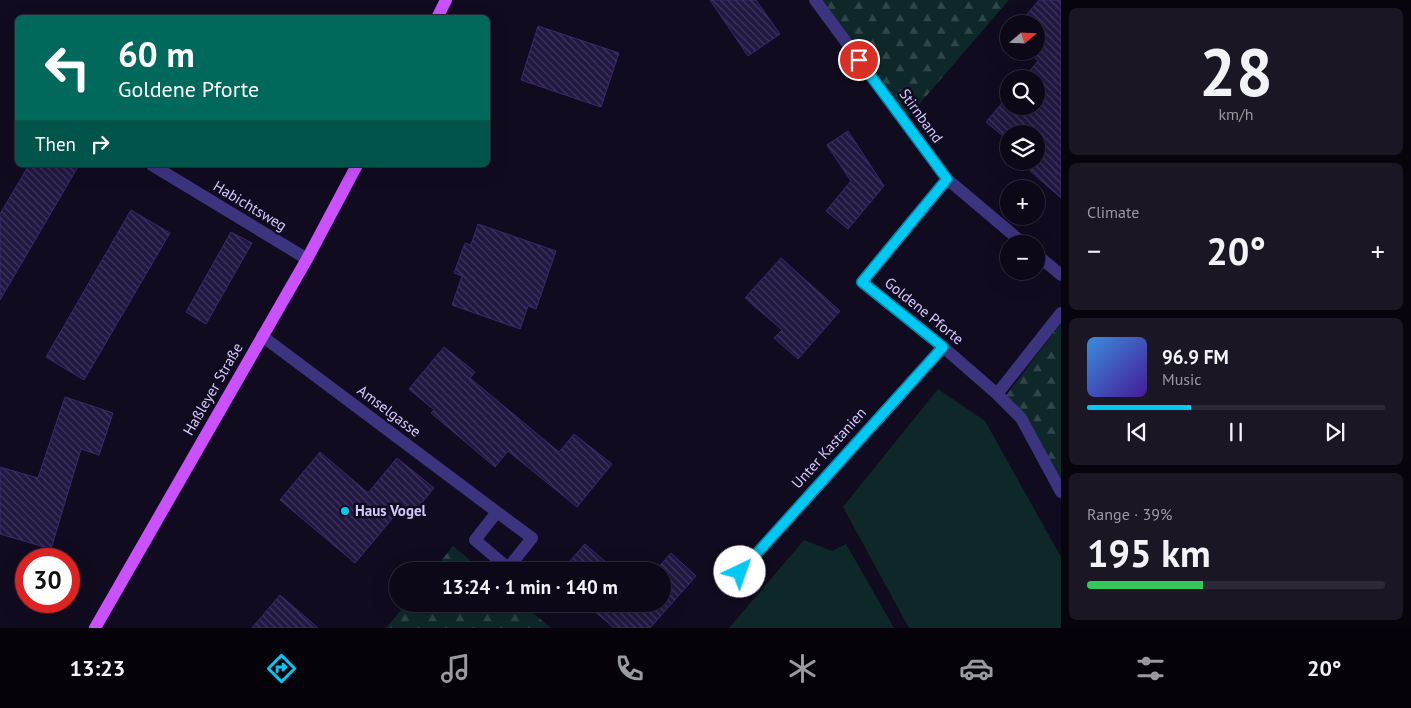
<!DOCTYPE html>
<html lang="en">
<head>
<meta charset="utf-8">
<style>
  :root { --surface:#0c0817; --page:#1a1624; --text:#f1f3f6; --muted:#9a9aa1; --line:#2c2936; --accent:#00c9f4 }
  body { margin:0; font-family:"PT Sans",sans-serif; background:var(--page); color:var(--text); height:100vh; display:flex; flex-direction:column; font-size:19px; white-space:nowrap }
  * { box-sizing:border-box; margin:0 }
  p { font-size:16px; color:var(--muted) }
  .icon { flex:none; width:28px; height:28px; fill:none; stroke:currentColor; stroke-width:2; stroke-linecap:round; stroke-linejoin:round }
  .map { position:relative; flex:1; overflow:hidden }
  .details { display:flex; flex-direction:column; gap:8px; padding:8px; background:#07040d; width:350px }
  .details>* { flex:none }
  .hud { position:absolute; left:15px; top:15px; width:475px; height:152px; border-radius:8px; box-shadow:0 5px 20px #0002,0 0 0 1px var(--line); background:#00695c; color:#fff; overflow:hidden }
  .needle { width:32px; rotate:71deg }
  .controls { position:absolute; left:1000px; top:15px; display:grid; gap:10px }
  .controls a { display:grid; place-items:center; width:45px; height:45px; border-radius:50%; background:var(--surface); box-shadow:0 5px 20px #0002,0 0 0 1px var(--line); font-size:25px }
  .speed { position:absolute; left:15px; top:548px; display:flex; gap:10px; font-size:25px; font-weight:700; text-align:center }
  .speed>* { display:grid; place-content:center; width:65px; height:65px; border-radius:50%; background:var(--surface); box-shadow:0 5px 20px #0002,0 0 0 1px var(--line); line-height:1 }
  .speed .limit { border:8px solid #d22; background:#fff; color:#111 }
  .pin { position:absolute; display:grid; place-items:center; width:42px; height:42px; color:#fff; margin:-21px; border:2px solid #fff; border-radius:50%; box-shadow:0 1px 5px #0007 }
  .me { position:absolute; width:55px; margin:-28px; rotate:42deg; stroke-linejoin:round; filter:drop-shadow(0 0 4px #0008) }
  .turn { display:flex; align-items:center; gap:18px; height:105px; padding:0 20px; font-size:22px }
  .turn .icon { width:65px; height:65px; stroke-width:2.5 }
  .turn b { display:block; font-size:35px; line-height:42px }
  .then { display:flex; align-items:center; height:48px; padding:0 20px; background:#0003; gap:10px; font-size:19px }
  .big { font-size:38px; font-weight:700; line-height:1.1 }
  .details .card { flex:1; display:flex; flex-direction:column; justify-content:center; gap:8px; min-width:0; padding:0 18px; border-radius:8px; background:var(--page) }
  .details .dial { align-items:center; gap:0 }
  .dial b { font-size:65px; line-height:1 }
  .song { display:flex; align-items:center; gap:15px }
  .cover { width:60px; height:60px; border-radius:8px; background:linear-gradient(135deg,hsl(210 70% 55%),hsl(260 70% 35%)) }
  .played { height:5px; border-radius:2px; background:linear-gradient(90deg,var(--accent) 35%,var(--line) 35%) }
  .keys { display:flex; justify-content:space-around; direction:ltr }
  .heat { display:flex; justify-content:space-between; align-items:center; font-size:28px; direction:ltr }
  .charge { height:8px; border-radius:4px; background:linear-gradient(90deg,#34c759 39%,var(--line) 0) }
  .trip { position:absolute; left:389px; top:562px; width:282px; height:50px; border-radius:25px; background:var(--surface); box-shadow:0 5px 20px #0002,0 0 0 1px var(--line); font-weight:700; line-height:50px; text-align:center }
  .tabs { display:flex; height:80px; justify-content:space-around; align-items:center; background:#050309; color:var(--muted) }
  .tabs .icon { width:35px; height:35px }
  .tabs .current { color:var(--accent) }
  .tabs b { font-size:22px; color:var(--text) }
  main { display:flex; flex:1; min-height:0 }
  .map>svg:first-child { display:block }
  .forest { fill:url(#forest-firs) }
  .garden { fill:#0e2829 }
  .building { fill:url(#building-back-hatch); stroke:#3b286e }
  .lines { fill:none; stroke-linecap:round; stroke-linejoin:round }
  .minor { stroke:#3d3480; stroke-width:12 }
  .major { stroke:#cb50ff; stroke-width:12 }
  .route-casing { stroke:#00839f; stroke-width:12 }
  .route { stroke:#00c9f4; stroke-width:9 }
  .poi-dot { fill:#00c9f4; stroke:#100b1f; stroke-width:2 }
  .labels { text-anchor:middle; stroke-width:5; stroke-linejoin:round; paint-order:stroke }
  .street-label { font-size:15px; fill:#d4c9ff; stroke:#100b1f }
  .poi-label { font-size:15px; font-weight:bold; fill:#d4c9ff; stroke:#100b1f; text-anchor:start }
</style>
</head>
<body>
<main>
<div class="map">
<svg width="1061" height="628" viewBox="0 0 1061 628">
  <defs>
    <pattern id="forest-firs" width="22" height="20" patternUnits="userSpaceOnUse" patternTransform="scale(1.25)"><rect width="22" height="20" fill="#0e2829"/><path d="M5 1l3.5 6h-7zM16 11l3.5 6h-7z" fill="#304649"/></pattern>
    <pattern id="building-back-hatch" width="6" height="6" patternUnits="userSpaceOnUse" patternTransform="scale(1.25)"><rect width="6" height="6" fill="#221741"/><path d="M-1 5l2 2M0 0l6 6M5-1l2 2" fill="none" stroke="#41375e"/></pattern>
  </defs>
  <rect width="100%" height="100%" fill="#100b1f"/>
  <path class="forest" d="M820 0H1009L902 124Z
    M1061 323V492L1004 398Z
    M453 546 483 571H433Z
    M406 604H522L551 628H386Z"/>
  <path class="garden" d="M938 389 985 421 1061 557V628H909L843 507Z
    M804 540 832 551 846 544 894 628H729Z"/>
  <path class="building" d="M710 0H756L780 34 748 56Z
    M1039 0H1061V198L1030 171 1036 165 1032 161H1036V134H1009V141L986 122 1009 95V106H1036V79H1023L1038 61 1027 51H1036V24H1019Z
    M538 26 619 53 601 107 521 80Z
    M848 131 884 186 848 229 826 211 851 181 827 145Z
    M29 165H79L0 300V214Z
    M131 210 170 233 84 380 46 357Z
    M478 224 556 251 536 309 528 306 520 329 452 305 462 276 454 273 465 243 471 245Z
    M231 232 252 243 206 324 186 312Z
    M781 258 840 311 798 359 774 338 782 330 745 298Z
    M444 347 475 372 470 378 559 452 574 434 612 464 577 507 508 451 495 467 431 413 434 410 409 389Z
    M65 397 113 413 99 455 81 449 51 549 0 534V467L38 478Z
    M320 452 368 493 397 458 434 488 412 515 402 507 355 563 280 500Z
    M585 544 616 571H561Z
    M671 553 696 576 650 628H614L586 604H662V571H655Z
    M280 595 318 628H252Z"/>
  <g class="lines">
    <path class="minor" d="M815 0 947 179 1024 244
      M152 165 307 259
      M947 179 862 282 943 347 997 394 1021 418 1061 492
      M1036 254 1061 275
      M262 336 497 512 475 540 508 568 532 538 497 512
      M997 394 1061 313
      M740 572 943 347"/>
    <path class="major" d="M437 18 446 0
      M95 628 307 259 357 165"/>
  </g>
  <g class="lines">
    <g class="route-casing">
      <path id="route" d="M740 572 943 347 862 282 947 179 859 60"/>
    </g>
    <use href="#route" class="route"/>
  </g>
  <circle class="poi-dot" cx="345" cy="511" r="5"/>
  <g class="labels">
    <g class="street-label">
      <text transform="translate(921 116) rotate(54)" y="5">Stirnband</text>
      <text transform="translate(250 206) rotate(31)" y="5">Habichtsweg</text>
      <text transform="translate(924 311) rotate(39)" y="5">Goldene Pforte</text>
      <text transform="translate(213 389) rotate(-60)" y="5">Haßleyer Straße</text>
      <text transform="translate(389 411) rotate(37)" y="5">Amselgasse</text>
      <text transform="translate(829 448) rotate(-48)" y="5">Unter Kastanien</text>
    </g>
    <g class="poi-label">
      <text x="355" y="516">Haus Vogel</text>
    </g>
  </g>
</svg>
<div class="controls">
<a><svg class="needle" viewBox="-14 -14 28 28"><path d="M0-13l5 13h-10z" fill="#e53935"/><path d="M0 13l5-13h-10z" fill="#9a9aa1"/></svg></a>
<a><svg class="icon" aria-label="search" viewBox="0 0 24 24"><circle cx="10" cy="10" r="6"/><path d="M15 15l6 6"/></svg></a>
<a><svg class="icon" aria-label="layers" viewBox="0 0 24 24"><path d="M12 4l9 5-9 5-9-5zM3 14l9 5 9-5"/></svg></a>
<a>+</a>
<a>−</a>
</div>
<div class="speed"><div class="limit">30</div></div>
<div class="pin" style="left:859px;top:60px;background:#d93025"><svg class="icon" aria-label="arrive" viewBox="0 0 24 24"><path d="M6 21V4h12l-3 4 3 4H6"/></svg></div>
<svg class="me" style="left:740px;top:572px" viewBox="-20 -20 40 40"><circle r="19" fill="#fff"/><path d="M0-13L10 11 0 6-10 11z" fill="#00c9f4"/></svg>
<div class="trip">13:24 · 1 min · 140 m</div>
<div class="hud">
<div class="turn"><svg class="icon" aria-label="left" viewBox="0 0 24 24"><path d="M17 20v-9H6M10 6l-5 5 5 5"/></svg><div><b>60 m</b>Goldene Pforte</div></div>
<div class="then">Then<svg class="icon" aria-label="right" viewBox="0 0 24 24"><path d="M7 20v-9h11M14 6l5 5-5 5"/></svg></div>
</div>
</div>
<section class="details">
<div class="card dial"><b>28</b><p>km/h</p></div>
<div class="card"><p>Climate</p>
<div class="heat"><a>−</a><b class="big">20°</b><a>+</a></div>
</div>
<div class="card">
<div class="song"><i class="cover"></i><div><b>96.9 FM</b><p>Music</p></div></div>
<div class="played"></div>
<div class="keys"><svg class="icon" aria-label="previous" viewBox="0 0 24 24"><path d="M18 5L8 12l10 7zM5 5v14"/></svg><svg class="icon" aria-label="pause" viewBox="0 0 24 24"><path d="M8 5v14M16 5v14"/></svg><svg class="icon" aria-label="next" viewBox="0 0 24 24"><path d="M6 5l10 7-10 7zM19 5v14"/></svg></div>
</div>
<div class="card"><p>Range · 39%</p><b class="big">195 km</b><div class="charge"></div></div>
</section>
</main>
<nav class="tabs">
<b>13:23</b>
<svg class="icon current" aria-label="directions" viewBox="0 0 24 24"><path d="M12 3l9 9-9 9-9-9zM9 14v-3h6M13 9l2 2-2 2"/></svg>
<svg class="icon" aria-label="music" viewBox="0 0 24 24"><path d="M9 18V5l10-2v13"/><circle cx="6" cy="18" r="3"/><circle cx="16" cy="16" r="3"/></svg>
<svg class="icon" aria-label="phone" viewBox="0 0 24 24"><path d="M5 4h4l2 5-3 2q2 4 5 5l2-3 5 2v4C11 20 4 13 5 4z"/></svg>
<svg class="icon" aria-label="climate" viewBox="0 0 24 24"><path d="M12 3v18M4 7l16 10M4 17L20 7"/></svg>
<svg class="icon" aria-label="car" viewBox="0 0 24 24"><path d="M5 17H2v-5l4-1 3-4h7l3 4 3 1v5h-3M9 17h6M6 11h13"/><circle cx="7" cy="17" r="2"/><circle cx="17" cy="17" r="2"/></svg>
<svg class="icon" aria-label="filters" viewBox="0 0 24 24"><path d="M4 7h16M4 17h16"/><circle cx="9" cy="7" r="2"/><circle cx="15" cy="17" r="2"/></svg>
<b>20°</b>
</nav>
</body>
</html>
